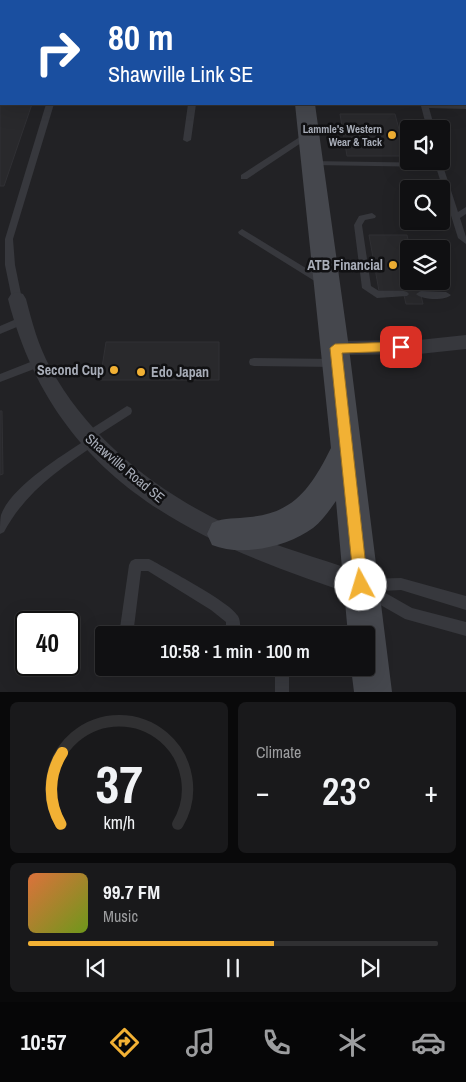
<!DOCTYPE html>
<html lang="en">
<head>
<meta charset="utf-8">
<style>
  :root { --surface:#101012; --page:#19191b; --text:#f1f3f6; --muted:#9c9d9f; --line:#303032; --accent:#f2b134 }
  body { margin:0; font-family:"Archivo Narrow",sans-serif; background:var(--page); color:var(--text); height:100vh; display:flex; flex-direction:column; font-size:19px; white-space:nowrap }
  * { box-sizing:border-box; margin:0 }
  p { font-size:16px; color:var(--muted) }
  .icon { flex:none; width:28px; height:28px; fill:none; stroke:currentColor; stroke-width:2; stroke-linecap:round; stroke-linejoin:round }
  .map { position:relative; height:692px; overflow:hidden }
  .panel { display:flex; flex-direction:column; gap:10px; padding:10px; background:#09090a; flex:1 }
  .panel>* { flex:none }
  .guide { position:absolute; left:0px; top:0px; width:466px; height:105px; box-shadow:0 5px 20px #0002,0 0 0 1px var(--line); background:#1a4fa0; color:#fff; overflow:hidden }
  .fabs { position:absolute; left:400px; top:120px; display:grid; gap:10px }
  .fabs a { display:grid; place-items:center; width:50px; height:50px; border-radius:5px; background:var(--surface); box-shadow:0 5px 20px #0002,0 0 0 1px var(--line); font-size:25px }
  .speed { position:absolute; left:15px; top:611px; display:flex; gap:10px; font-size:25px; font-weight:700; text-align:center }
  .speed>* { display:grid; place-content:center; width:65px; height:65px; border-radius:50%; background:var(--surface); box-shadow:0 5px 20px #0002,0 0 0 1px var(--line); line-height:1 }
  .speed .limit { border:2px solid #111; border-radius:8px; background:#fff; color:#111 }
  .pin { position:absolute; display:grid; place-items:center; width:42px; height:42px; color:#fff; margin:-21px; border-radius:10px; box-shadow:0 2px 8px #0006 }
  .me { position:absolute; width:55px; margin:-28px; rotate:354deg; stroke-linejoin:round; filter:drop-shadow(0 0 4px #0008) }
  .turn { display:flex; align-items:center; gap:18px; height:105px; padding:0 25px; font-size:22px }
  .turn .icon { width:65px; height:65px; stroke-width:2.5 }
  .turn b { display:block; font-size:35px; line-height:42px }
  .big { font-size:38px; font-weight:600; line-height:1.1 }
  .panel .tile { flex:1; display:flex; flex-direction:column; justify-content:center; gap:8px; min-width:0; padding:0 18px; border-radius:8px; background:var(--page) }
  .panel .dial { align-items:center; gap:0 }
  .dial svg { height:130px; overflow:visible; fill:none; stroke:var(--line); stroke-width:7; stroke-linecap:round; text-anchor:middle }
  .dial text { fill:var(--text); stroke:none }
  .song { display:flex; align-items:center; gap:15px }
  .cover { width:60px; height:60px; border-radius:8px; background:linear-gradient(135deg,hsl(20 70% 55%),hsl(80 70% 35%)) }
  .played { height:5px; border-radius:2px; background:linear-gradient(90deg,var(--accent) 60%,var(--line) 60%) }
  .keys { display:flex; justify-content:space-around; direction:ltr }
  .heat { display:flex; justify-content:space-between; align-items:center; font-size:28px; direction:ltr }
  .panel .tiles { flex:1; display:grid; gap:10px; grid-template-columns:1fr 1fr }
  .tile:last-child { grid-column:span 2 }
  .trip { position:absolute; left:95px; top:626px; width:280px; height:50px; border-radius:5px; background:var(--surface); box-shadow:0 5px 20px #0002,0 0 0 1px var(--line); font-weight:600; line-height:50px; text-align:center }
  .tab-bar { display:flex; height:80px; justify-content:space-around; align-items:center; background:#060607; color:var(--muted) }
  .tab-bar .icon { width:35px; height:35px }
  .tab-bar .selected { color:var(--accent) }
  .tab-bar b { font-size:22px; color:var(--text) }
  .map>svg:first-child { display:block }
  .built { fill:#222225; fill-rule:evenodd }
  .building { fill:#29292c; stroke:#303034 }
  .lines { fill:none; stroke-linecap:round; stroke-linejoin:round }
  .lane { fill:#37383d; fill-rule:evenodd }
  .street { fill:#37383d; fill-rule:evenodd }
  .secondary { fill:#45474d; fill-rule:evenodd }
  .route { fill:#f2b134; stroke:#9d7322 }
  .poi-dot { fill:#f2b134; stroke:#111113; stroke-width:2 }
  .labels { text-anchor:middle; stroke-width:5; stroke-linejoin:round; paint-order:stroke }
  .far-poi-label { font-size:11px; font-weight:bold; fill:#a8adb8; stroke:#111113; text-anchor:end }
  .poi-label { font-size:14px; font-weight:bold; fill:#a8adb8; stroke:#111113; text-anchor:end }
  .street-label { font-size:14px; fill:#a8adb8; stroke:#111113 }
</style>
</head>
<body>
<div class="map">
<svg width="466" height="692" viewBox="0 0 466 692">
  <rect width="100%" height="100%" fill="#161618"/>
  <path class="built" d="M0 0 263 1H1V104H465L466 61V692H0ZM409 129H441V161H409ZM409 189H441V221H409ZM409 249H441V281H409ZM26 622H69V665H26ZM104 635H366V668H104Z"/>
  <path class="building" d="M0 0H22L1 1V39Z
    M0 62 1 104H32L4 186H0Z
    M340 114H395L406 156H347Z
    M369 235H407L410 249 409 281H424L425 283H418L423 304H406L403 291H379Z
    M106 342H219V380H100Z
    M0 411H2L3 474 0 475Z"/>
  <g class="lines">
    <path class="lane" d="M391 0H400L401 1H392Z
      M428 0H434L435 1H429Z
      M465 1H466V5H465Z
      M0 40H1V44H0Z
      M46 104H54L13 239 15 265 22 299 17 303 12 299 5 265V239Z
      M188 104H196L191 140 187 142 183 140Z
      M422 104 466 105V109L429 108 435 129H427L421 106Z
      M306 133H312L313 135 247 179H241V175Z
      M310 161 442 163 458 212 466 207V214L460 218 466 237V244L458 238 436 167 313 165 309 163Z
      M372 213 376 216 375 218 365 220 362 225 371 286 379 291H404L407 292 409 294 407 296 377 298 362 288 354 225 359 216Z
      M242 229 327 281 329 283 327 285H321L239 234 238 232Z
      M421 291 446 292 451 295C445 301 422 300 416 294Z
      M21 317 26 321 24 324 0 334V326Z
      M254 358 336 359 340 360 341 363 340 366 336 367 254 366 250 365 249 362 250 359Z
      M38 359 42 360 43 363 42 366 0 382V374Z
      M127 406 131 408 132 411 131 414 95 437 98 441 96 444C59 470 26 491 4 532L0 534C0 528 0 520 1 515 11 487 60 457 84 441L81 437 83 434Z
      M135 559H149L153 561C170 571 230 602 238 616 241 621 240 629 240 635H226V622L211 610 148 571H141L133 635H119L129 565 131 561Z
      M401 578 466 596V610L401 590 382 591 412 608 466 622V636L405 619 363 595 359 585 360 580 365 579Z
      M275 668H289V692H275Z"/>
    <path class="street" d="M17 292 23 294 26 299C32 322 38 345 50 367 93 447 172 503 255 537 293 552 332 561 369 577L373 585 369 593 361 597C196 543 55 483 8 299L11 294Z
      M466 335V349L419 354 335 355 328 353 326 348 328 343 335 341 419 340Z"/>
    <path class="secondary" d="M288 0H304V1H288Z
      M465 35H466V45H465Z
      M295 104H315L349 348 392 692H354L351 668H366V635H348L336 501C329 511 322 521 313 528 287 547 242 557 212 545L207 534 212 523C225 517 236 519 250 517 295 513 312 486 331 448Z"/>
  </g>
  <path class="route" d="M401 342 407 347 401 351 342 353 368 585 366 590 361 593 356 590 354 585 330 348 335 344Z"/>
  <g class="poi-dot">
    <circle cx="392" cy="135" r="5"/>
    <circle cx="393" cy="265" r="5"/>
    <circle cx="114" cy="370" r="5"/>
    <circle cx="141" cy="372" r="5"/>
  </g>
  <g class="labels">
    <g class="far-poi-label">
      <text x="382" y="133">Lammle's Western<tspan x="382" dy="13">Wear &amp; Tack</tspan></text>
    </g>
    <g class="poi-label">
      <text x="383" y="270">ATB Financial</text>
      <text x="104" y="375">Second Cup</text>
      <text x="151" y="377" text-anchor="start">Edo Japan</text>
    </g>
    <g class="street-label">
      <text transform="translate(125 468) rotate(40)" y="5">Shawville Road SE</text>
    </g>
  </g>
</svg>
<div class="fabs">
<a><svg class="icon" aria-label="sound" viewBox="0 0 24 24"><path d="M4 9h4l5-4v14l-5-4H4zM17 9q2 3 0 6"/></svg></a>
<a><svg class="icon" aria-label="search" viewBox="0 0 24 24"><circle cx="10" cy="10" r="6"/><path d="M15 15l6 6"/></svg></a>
<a><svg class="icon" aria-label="layers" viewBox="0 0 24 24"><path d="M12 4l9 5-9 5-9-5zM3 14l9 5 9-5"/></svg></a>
</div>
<div class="speed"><div class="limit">40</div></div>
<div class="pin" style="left:401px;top:347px;background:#d93025"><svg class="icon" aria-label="arrive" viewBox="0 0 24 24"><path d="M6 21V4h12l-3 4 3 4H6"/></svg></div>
<svg class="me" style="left:361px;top:585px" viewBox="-20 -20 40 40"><circle r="19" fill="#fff"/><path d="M0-13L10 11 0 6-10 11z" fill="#f2b134"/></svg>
<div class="trip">10:58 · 1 min · 100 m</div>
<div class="guide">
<div class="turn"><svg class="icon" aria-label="right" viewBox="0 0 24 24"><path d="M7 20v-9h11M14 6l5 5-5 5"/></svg><div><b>80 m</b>Shawville Link SE</div></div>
</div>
</div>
<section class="panel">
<div class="tiles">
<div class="tile dial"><svg viewBox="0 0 100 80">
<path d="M14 69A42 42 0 1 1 86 69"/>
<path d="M14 69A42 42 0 0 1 15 25" stroke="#f2b134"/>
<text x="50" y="56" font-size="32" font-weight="700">37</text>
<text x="50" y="72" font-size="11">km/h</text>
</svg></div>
<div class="tile"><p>Climate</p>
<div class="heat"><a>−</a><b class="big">23°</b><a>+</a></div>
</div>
<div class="tile">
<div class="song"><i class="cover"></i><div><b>99.7 FM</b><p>Music</p></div></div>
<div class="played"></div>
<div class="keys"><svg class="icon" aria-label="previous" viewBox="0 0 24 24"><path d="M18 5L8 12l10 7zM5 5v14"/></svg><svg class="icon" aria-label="pause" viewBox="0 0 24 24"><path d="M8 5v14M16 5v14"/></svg><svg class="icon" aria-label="next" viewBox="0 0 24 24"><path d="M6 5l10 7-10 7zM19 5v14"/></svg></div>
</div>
</div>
</section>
<nav class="tab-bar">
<b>10:57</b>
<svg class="icon selected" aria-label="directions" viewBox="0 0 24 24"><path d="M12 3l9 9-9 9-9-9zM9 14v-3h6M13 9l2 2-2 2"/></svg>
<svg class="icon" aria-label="music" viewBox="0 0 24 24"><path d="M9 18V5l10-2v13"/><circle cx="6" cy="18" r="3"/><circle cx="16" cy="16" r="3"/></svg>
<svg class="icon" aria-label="phone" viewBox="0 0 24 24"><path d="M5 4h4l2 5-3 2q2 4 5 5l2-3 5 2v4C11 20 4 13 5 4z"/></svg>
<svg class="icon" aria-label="climate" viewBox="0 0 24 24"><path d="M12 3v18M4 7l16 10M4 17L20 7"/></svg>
<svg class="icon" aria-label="car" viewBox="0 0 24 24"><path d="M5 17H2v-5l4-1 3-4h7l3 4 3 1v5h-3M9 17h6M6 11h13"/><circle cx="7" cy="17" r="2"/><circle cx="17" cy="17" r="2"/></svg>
</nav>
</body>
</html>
